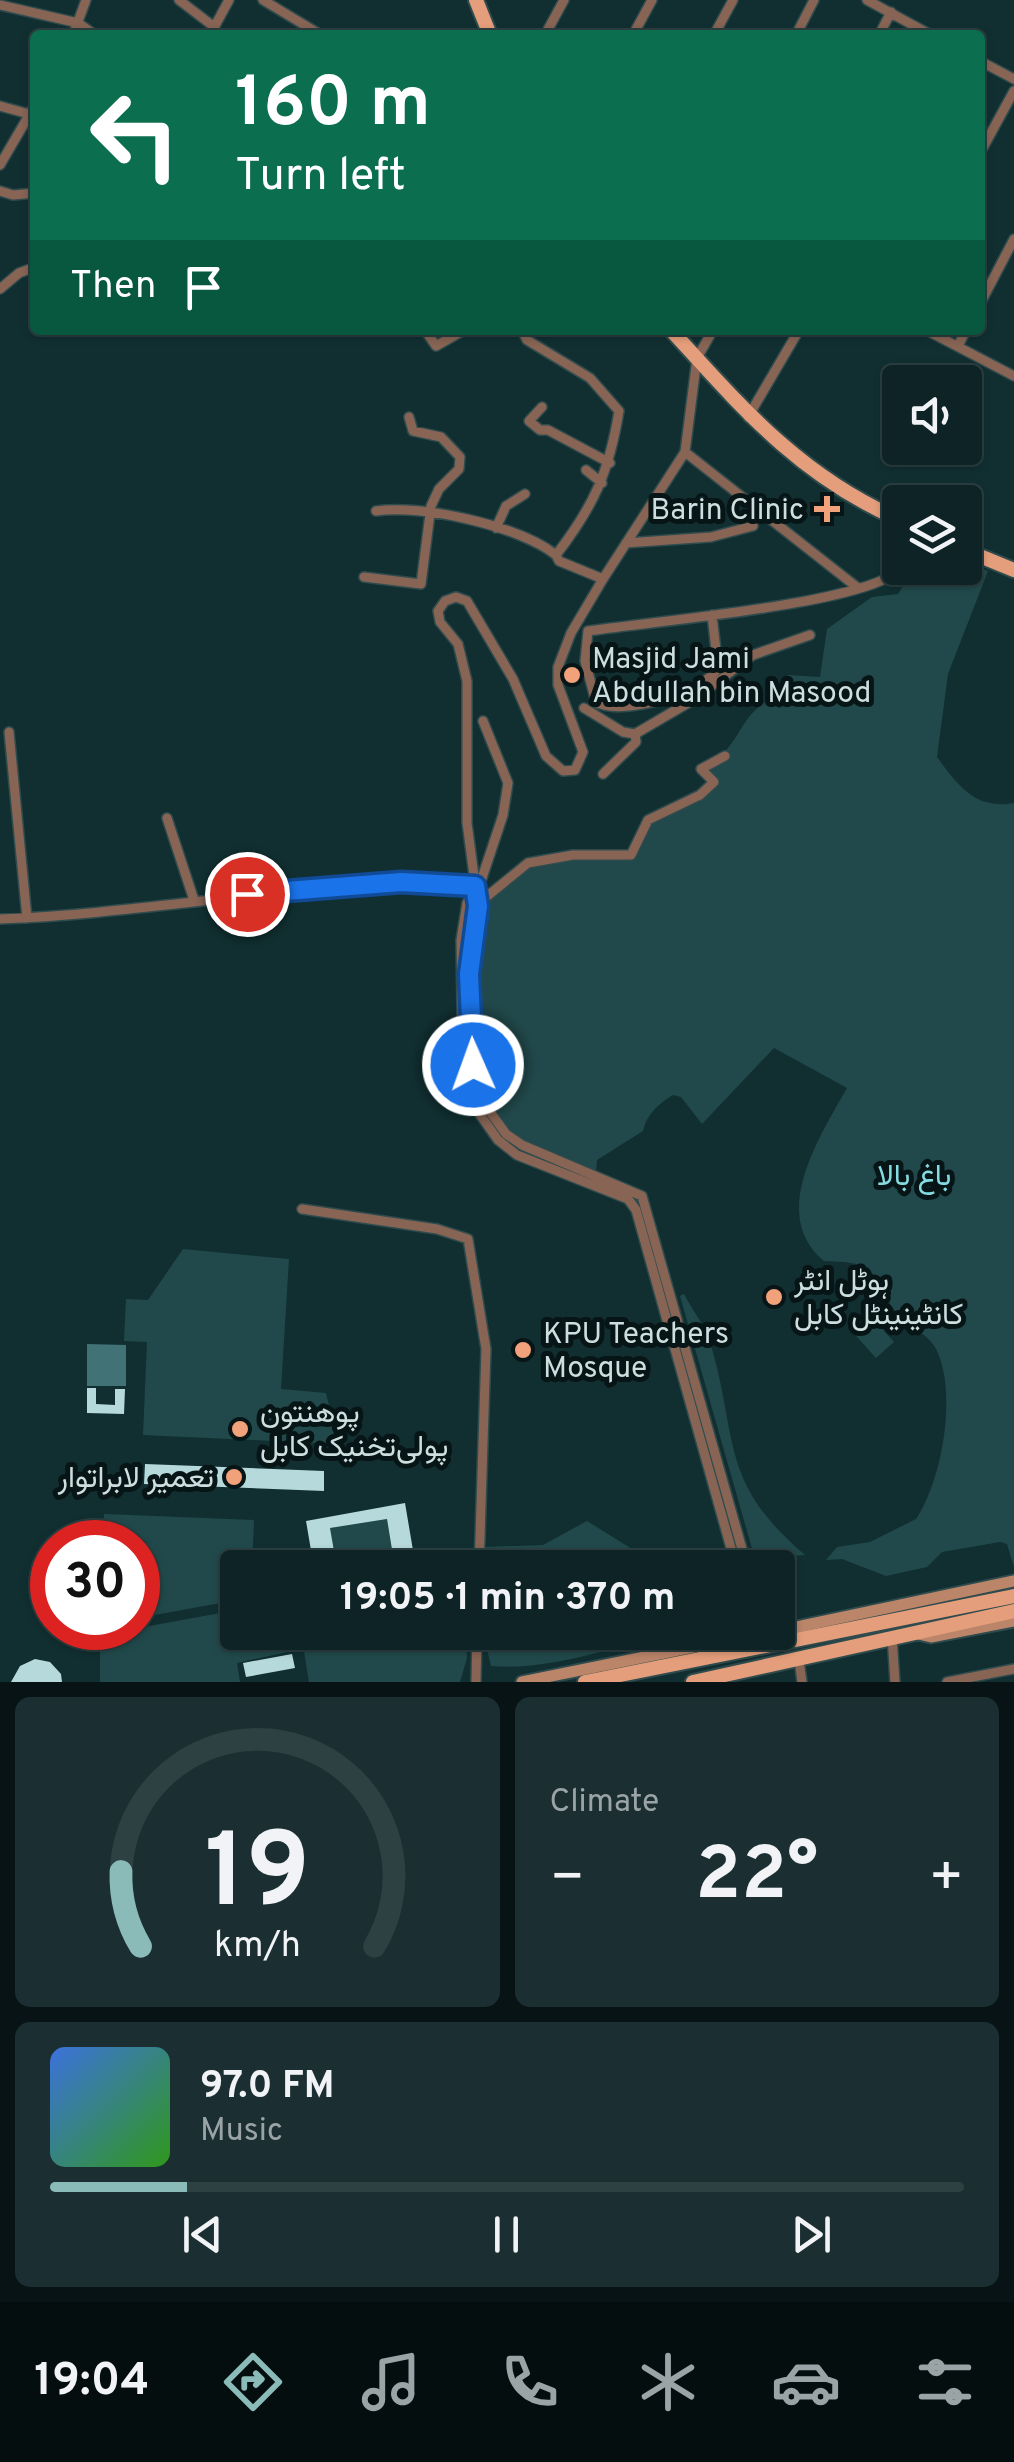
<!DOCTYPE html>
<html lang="en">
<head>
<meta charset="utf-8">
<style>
  :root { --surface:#0d2325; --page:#1b2f32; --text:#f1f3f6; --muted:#9aa4a7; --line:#2d4042; --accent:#8bbbb9 }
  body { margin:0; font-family:Overpass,Vazirmatn,sans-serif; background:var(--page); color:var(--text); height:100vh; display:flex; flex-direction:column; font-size:38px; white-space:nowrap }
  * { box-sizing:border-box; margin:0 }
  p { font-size:32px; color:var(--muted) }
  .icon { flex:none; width:55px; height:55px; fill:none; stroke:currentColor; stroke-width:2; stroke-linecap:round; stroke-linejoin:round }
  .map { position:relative; height:1682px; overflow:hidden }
  .details { display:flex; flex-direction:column; gap:15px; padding:15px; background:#071314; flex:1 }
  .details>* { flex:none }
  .guide { position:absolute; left:30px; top:30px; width:955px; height:305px; border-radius:10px; box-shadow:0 2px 8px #0004,0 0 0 2px var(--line); background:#0b6e4f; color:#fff; overflow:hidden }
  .buttons { position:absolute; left:882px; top:365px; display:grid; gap:20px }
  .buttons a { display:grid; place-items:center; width:100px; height:100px; border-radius:10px; background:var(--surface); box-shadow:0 2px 8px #0004,0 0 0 2px var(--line); font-size:50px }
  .speed { position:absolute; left:30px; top:1520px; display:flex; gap:20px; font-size:50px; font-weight:700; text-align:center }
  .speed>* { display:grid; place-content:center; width:130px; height:130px; border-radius:50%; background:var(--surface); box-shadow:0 2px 8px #0004,0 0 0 2px var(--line); line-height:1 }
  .speed .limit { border:15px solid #d22; background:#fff; color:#111 }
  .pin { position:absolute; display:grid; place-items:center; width:85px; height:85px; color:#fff; margin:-42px; border:5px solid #fff; border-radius:50%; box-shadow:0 2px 10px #0007 }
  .me { position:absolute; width:110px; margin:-55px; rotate:358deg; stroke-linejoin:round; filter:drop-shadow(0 0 8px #0008) }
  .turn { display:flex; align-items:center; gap:35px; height:210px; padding:0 40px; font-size:45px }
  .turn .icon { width:130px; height:130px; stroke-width:2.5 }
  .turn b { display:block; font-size:70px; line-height:85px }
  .then { display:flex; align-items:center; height:95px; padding:0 40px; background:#0003; gap:20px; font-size:38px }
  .big { font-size:75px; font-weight:700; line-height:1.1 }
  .details .widget { flex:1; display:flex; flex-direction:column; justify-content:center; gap:15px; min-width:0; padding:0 35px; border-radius:15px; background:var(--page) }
  .details .dial { align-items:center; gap:0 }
  .dial svg { height:260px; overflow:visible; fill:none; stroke:var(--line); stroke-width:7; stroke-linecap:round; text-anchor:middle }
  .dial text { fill:var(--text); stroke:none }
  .song { display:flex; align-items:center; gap:30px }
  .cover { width:120px; height:120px; border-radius:15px; background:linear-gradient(135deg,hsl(220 70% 55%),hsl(110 70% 35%)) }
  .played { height:10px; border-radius:5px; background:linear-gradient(90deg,var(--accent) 15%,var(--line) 15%) }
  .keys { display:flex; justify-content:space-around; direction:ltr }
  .heat { display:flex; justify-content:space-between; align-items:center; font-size:55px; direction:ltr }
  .details .tiles { flex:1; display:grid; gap:15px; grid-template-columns:1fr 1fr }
  .widget:last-child { grid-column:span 2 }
  .trip { position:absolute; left:220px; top:1550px; width:575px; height:100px; border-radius:10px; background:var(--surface); box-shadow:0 2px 8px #0004,0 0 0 2px var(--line); font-weight:700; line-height:100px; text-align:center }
  .tab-bar { display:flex; height:160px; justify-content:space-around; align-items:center; background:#050e0f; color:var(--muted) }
  .tab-bar .icon { width:70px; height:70px }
  .tab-bar .on { color:var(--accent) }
  .tab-bar b { font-size:45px; color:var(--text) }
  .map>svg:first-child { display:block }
  .green { fill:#21494b }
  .water { fill:#417376 }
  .building { fill:#b6d9db }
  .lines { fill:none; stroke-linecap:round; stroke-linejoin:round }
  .street-casing { stroke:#2f4b4d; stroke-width:12 }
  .secondary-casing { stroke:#2f4b4d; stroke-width:15 }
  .primary-casing { stroke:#2f4b4d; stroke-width:18 }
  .street { stroke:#876454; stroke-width:9 }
  .secondary { stroke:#bb856a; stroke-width:11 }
  .primary { stroke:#e49e7b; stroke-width:14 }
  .route-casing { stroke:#114b97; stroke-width:25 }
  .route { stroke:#1a73e8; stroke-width:18 }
  .poi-dot { fill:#f1a27b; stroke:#081516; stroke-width:4 }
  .labels { text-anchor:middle; stroke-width:10; stroke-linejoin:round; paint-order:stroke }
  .poi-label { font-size:30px; fill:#cddedf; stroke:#081516; text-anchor:start }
  .park-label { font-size:30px; fill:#85dbe1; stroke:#081516 }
</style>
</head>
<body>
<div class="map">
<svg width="1014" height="1682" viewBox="0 0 1014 1682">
  <rect width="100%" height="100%" fill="#112f31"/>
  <path class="green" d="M965 562 988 571 948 674 937 757C958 786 976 810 1014 803V1567L1007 1544 1000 1542 942 1552 927 1567 886 1576 842 1559 826 1560 837 1547 870 1542 916 1519C942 1481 958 1392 936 1349 928 1333 907 1326 897 1313 864 1273 887 1263 824 1261 768 1215 820 1136 847 1088L774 1048 702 1124 681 1097 673 1095C659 1103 646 1115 643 1131L597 1160 595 1185C530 1160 481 1148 463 1072L466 910 516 869 542 859 627 857 648 820 713 783 701 769C744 746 733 723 768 700L770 690 782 686 788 675 820 677 827 629 872 597 898 594 915 568H965Z
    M183 1249 289 1259 281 1389 326 1393 338 1444 143 1435 147 1342 124 1341 126 1299 148 1300Z
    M684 1294C692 1310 705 1325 710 1342 739 1438 718 1481 805 1555L755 1559 680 1296Z
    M866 1311 894 1342 876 1358 848 1327Z
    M104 1514 254 1520 252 1567 238 1568 237 1600 138 1618V1542H103Z
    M387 1519 394 1564 337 1567 330 1528Z
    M587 1521 661 1567H485L483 1547 543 1545Z
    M237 1610 238 1632 293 1633 292 1651 237 1663 240 1682H100V1635Z
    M301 1633H466L467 1658 460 1682H309Z
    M483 1633V1632L670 1633C614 1647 550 1671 491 1666Z"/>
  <path class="water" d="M87 1344 126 1345V1386H87Z"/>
  <path class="building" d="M87 1388H96V1404L115 1405V1389H125L124 1414 87 1413Z
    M145 1464 324 1471V1491L144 1484Z
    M405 1503 416 1568H395L387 1519 330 1528 337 1568H314L306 1521Z
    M292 1654 295 1668 246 1677 243 1663Z
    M35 1659 50 1662 61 1674 62 1682H11L20 1666Z"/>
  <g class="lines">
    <g class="street-casing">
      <path id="street" d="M179 0 213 26
        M263 0 321 35
        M867 0 931 35
        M0 5 78 23 95 35
        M73 35 86 0
        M210 35 229 0
        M545 35 564 0
        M633 35 652 0
        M714 35 733 0
        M796 35 814 0
        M879 35 891 12
        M980 61 1014 79
        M0 106 29 114
        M980 153 1014 91
        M0 165 35 105
        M0 191 13 195 35 193
        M0 289 19 273 35 267
        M980 304 1014 239
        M425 330 436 346 464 330
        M522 330 527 340 590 378 619 411C609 472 594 506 556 555L559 561 603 579
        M713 330 697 358 685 452 603 579 571 633 558 667V685L583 752 575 770 563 771 546 756 513 679 467 601 456 597 445 601 438 611 440 622 458 644 467 681V823L478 906 469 974 473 1065 477 1087 488 1109 506 1134 522 1145 642 1196 744 1556 743 1568
        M926 330 1014 376
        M958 346 966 330
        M542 407 529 421 540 430H548L610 463
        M748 417 799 330
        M685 452 858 588
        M586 470 602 483
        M376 511C422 504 519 526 556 555
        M496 528 506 506 525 494
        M626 543 711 537 753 526
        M364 577 421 584 431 506 439 489 459 469 460 457 441 437 413 431 409 417
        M712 615 718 668C703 693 620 717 596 702L585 661 588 631C644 622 871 604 901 568
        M584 708 623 732 635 734 693 700 753 655 810 635
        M483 721 508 783 503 815 482 878 467 903 461 940 463 1072 469 1099 498 1140 517 1155 628 1199 636 1210 734 1559 742 1564
        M9 732 27 918
        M603 774 636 742 635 734
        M167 818 194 900
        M474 907 528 863 573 855H631L648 820 700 795 714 782 701 769 725 756
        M0 919C159 913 315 878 475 886
        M302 1209 437 1229 468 1239 486 1349 479 1568
        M892 1636 895 1682
        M799 1660 802 1682
        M476 1682 477 1632
        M947 1682 1014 1669"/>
    </g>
    <g class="secondary-casing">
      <path id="secondary" d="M778 1631 1014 1581
        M914 1633 931 1637 1014 1621
        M522 1682 767 1632"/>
    </g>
    <g class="primary-casing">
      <path id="primary" d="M476 0 490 35
        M671 330C743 409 800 476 900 520
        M965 550 1014 570
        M585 1682 1014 1596
        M693 1682 1014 1611"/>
    </g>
    <use href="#street" class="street"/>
    <use href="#secondary" class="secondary"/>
    <use href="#primary" class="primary"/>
  </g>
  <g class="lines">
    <g class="route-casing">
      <path id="route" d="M247 894 401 882 475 886 478 906 469 974 473 1065"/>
    </g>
    <use href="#route" class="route"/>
  </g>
  <g class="poi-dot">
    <path d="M822 494h10v10h10v10h-10v10h-10v-10h-10v-10h10z"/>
    <circle cx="572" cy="675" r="10"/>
    <circle cx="774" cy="1297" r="10"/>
    <circle cx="523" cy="1350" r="10"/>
    <circle cx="240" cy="1429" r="10"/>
    <circle cx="234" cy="1477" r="10"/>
  </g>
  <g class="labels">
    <g class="poi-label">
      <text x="804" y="519" text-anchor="end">Barin Clinic</text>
      <text x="592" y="668">Masjid Jami<tspan x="592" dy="34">Abdullah bin Masood</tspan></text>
      <text x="794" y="1290">ہوٹل انٹر<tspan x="794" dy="34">کانٹینینٹل کابل</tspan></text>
      <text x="543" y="1343">KPU Teachers<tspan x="543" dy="34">Mosque</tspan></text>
      <text x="260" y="1422">پوهنتون<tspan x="260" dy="34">پولی‌تخنیک کابل</tspan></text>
      <text x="214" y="1487" text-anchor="end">تعمیر لابراتوار</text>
    </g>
    <g class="park-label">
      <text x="914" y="1185">باغ بالا</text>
    </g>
  </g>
</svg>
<div class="buttons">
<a><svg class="icon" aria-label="sound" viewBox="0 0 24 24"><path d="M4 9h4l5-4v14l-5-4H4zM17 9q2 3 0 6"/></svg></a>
<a><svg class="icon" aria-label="layers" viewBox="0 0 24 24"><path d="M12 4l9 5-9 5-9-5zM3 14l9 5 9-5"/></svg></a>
</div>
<div class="speed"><div class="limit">30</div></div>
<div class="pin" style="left:247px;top:894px;background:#d93025"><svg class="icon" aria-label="arrive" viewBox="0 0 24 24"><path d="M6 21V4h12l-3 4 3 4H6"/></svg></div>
<svg class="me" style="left:473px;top:1065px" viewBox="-20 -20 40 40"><circle r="17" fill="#1a73e8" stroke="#fff" stroke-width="3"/><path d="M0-11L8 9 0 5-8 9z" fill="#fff"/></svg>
<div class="trip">19:05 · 1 min · 370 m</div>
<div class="guide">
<div class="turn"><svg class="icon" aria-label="left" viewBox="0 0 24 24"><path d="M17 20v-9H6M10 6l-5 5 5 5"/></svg><div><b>160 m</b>Turn left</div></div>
<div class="then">Then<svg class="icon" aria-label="arrive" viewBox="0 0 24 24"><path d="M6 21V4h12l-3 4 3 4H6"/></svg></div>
</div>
</div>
<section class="details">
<div class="tiles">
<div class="widget dial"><svg viewBox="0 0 100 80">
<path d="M14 69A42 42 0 1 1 86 69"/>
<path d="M14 69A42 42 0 0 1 8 46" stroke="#8bbbb9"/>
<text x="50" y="56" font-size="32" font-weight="700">19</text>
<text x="50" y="72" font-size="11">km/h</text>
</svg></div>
<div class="widget"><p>Climate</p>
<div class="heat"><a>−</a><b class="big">22°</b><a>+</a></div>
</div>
<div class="widget">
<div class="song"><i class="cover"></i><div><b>97.0 FM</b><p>Music</p></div></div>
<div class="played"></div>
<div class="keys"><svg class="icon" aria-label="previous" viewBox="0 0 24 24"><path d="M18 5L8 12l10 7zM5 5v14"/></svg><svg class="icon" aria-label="pause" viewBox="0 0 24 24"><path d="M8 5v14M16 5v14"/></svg><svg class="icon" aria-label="next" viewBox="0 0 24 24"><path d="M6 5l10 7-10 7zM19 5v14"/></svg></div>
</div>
</div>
</section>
<nav class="tab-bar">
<b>19:04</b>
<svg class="icon on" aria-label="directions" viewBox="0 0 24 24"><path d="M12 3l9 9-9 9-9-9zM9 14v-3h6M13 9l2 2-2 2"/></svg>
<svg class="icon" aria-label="music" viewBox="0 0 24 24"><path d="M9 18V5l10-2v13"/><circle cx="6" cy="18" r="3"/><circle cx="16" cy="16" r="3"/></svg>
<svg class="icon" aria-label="phone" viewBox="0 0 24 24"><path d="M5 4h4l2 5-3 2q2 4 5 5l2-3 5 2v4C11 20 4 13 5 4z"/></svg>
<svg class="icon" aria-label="climate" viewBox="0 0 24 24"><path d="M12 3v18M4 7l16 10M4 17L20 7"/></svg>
<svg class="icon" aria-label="car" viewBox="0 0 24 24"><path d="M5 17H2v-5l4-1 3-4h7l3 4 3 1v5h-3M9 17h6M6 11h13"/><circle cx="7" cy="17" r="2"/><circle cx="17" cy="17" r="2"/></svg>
<svg class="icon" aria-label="filters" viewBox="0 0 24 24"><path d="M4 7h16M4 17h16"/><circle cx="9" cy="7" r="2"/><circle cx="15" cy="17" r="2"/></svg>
</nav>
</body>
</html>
